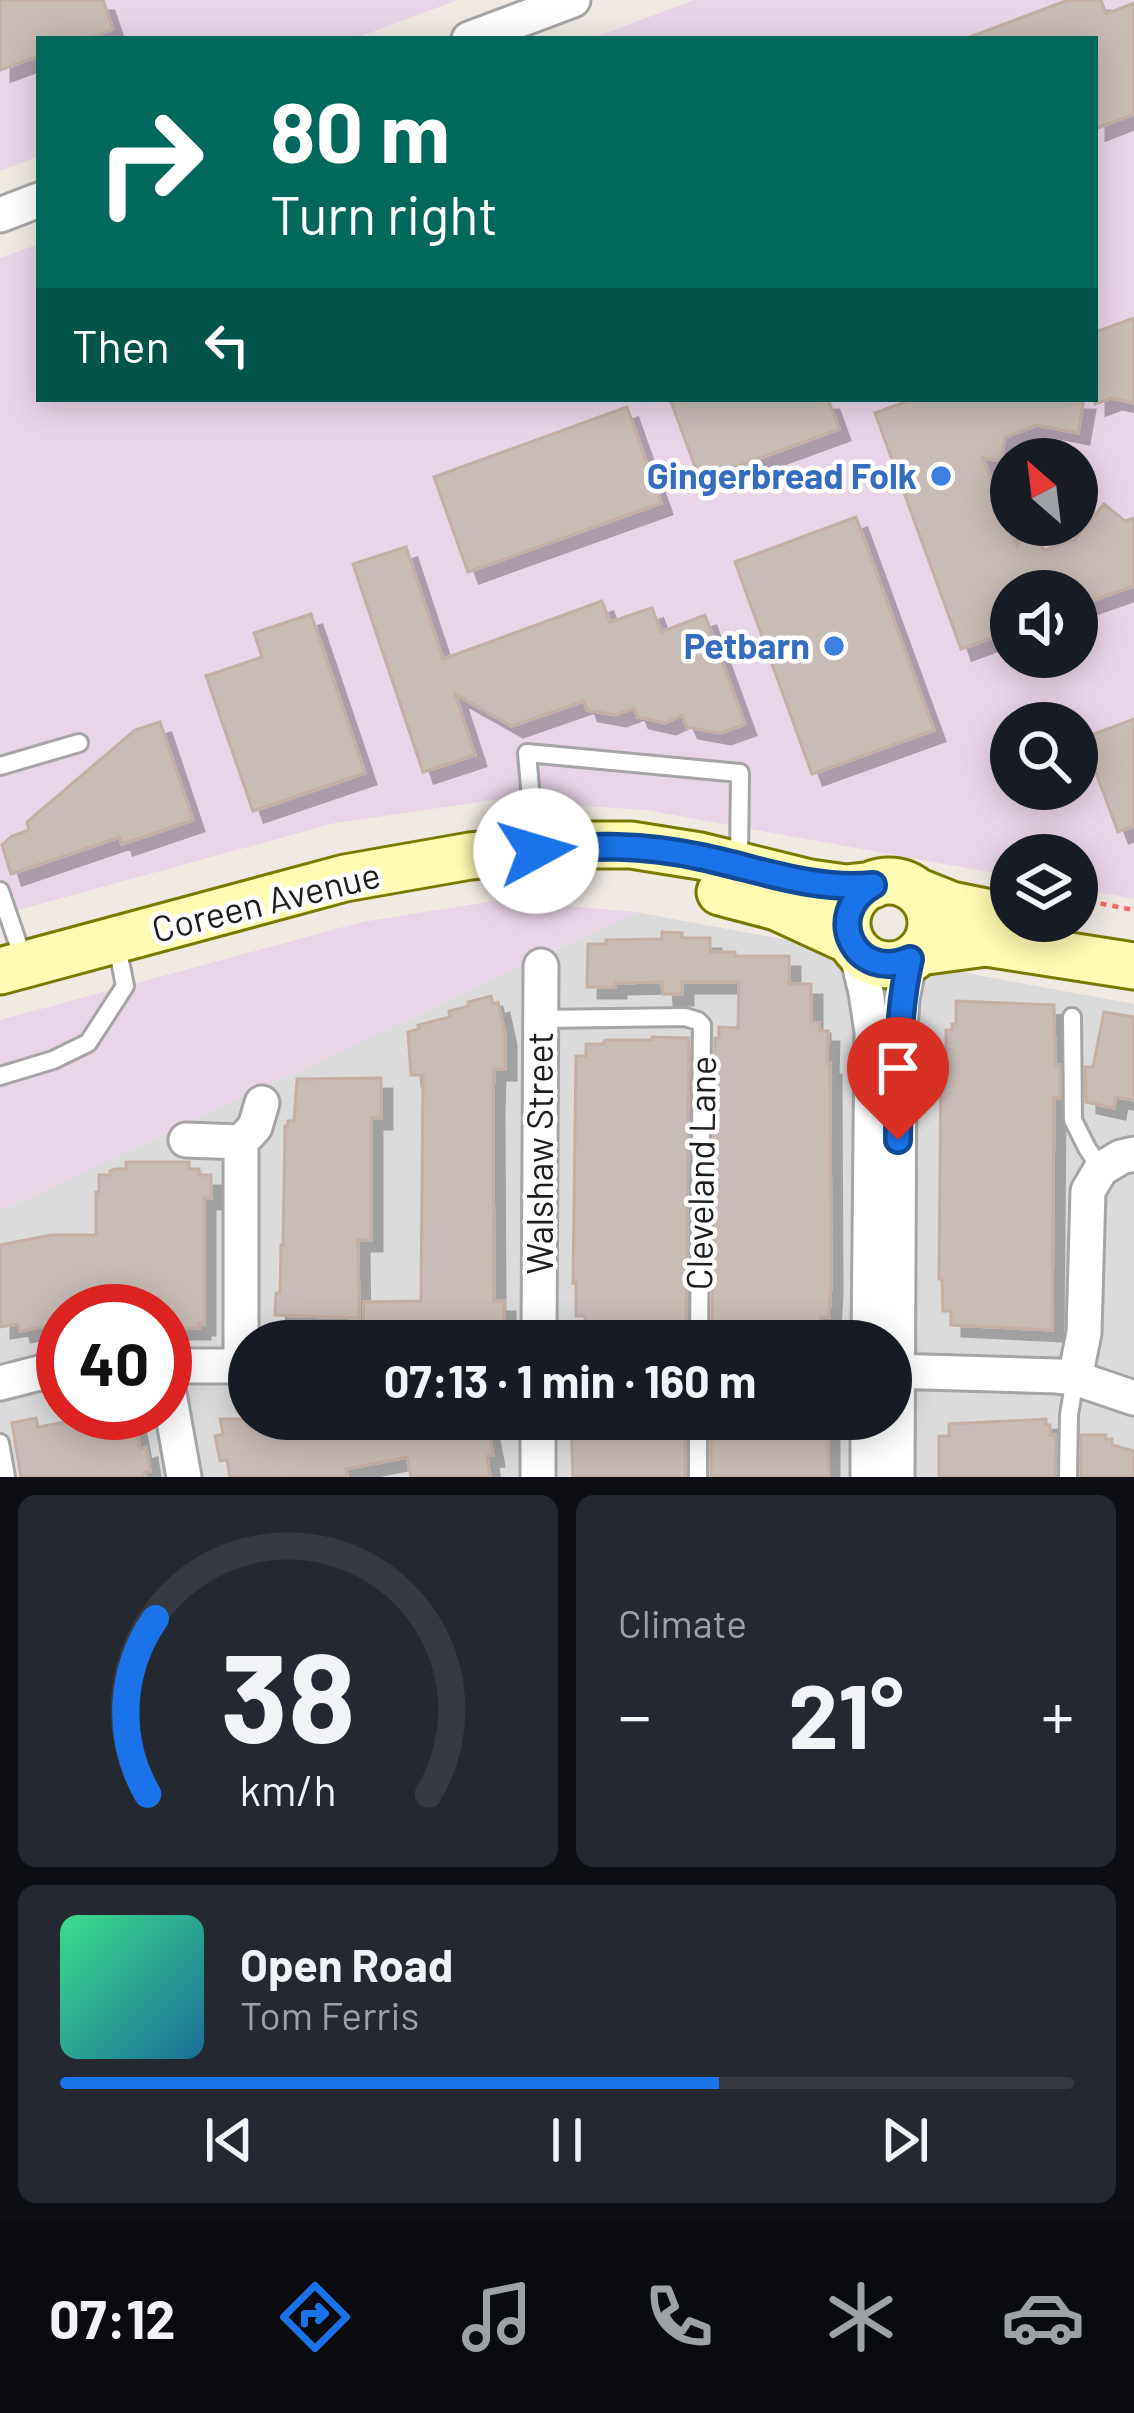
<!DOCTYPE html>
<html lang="en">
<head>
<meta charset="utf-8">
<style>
  :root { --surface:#171b24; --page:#242831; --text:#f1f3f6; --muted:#9ea1a6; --line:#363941; --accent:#1a73e8 }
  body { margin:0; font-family:Barlow,sans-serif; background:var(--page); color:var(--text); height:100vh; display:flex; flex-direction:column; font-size:45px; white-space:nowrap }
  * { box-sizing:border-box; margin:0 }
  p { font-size:39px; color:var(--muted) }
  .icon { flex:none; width:66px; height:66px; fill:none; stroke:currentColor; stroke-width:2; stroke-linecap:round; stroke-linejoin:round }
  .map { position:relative; height:1477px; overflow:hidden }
  .panel { display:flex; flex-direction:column; gap:18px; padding:18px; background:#0d0f14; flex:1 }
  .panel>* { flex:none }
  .hud { position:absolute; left:36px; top:36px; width:1062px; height:366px; border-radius:0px; box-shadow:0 6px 30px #0003; background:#00695c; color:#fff; overflow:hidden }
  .needle { width:78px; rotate:332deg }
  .controls { position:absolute; left:990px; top:438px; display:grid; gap:24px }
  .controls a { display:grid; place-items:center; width:108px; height:108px; border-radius:50%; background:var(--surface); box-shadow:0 6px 30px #0003; font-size:60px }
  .speed { position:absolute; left:36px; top:1284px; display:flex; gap:24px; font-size:60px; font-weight:700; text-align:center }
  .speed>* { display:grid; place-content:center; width:156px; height:156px; border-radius:50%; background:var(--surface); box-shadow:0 6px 30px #0003; line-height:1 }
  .speed .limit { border:18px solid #d22; background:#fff; color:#111 }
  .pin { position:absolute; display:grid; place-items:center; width:102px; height:102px; color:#fff; margin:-123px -51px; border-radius:50% 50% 50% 0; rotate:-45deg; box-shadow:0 0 12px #0007 }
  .pin .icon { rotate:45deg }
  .me { position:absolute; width:132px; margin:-66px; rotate:84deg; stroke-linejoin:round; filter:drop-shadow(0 0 9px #0008) }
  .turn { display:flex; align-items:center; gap:42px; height:252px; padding:0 36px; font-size:54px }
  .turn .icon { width:156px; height:156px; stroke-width:2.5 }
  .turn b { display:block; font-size:84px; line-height:102px }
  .then { display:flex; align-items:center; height:114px; padding:0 36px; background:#0003; gap:24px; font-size:45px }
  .big { font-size:90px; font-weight:700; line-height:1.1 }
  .panel .card { flex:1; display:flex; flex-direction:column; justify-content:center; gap:18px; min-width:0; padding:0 42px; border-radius:18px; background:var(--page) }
  .panel .dial { align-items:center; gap:0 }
  .dial svg { height:312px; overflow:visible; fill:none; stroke:var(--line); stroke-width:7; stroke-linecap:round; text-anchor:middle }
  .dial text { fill:var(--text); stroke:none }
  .song { display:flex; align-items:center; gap:36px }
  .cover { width:144px; height:144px; border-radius:18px; background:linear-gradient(135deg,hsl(150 70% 55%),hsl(200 70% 35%)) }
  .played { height:12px; border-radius:6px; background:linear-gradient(90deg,var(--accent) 65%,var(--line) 65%) }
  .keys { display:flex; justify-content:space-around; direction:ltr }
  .heat { display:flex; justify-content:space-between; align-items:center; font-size:66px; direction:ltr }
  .panel .tiles { flex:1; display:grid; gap:18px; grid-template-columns:1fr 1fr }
  .card:last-child { grid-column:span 2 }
  .trip { position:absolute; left:228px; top:1320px; width:684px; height:120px; border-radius:60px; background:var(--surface); box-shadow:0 6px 30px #0003; font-weight:700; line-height:120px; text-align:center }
  .dock { display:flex; height:192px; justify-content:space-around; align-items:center; background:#090b0e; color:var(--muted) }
  .dock .icon { width:84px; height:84px }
  .dock .current { color:var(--accent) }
  .dock b { font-size:54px; color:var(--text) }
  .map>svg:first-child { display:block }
  .residential { fill:#dcdbdb; fill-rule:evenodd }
  .industrial { fill:#e9d5e8; fill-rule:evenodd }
  .building { fill:#c8bcb6; stroke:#c3afa4; stroke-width:3; filter:url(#shadow) }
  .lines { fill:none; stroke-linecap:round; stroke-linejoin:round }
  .lane-casing { stroke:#a5a5a5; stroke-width:22 }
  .street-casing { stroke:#a5a5a5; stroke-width:39 }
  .secondary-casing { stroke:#787a00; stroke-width:51 }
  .path { stroke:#ff6665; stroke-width:4.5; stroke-dasharray:6 6; stroke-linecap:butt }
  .lane { stroke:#fff; stroke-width:16 }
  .street { stroke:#fff; stroke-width:33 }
  .secondary { stroke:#fefbb3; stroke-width:45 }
  .route-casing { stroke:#114b97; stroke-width:30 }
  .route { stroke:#1a73e8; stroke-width:21 }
  .shop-dot { fill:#3f7fe0; stroke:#fff; stroke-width:4.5 }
  .labels { text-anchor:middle; stroke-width:9; stroke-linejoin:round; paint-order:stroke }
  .shop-label { font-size:36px; font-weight:bold; fill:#366cbe; stroke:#fff; text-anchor:end }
  .street-label { font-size:36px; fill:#1e1e1e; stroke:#fff }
</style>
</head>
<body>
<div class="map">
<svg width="1134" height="1477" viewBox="0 0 1134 1477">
  <defs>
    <filter id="shadow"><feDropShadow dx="11" dy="11" stdDeviation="0" flood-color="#0004"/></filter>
  </defs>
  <rect width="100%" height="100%" fill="#f0eae3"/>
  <path class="residential" d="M636 912 1134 1004V1477H0V1211ZM63 1311H165V1413H63ZM249 1341H891V1419H249Z"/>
  <path class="industrial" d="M0 0H458L353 39H39V156L0 171Z
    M694 0H1134V899L1077 888V855H1011V876L646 810 493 800 335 823 0 915V258L39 244V399H1095V39H590ZM1011 459H1077V525H1011ZM1011 591H1077V657H1011ZM1011 723H1077V789H1011Z
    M500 900 636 912 0 1211V1020L362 922Z"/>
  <path class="building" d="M0 0H103L113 29 86 39H39V56L0 70Z
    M1068 0H1101L1106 14 1134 3V114L1095 129V39H970V37Z
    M1134 318V403L1111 398 1095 404V332Z
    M670 399H828L839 429 700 480Z
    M913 399H1084L1078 433 1037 425 1005 437 1001 461 983 458 1017 546 1027 533 1045 550 1074 540 1104 504 1125 521 1134 518V586L1077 606V591H1011V631L961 649 875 413Z
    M627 407 661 503 468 572 434 477Z
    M856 517 934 730 812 774 735 562Z
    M406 547 443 659 602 601 610 622 652 608 661 632 705 615 745 724 720 733 687 727 682 715 665 723 638 717 634 708 615 715 587 710 584 701 512 726 455 694 475 755 423 772 353 564Z
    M311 614 365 773 253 811 206 676 262 657 254 633Z
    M1134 719V826L1118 832 1083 738Z
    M160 722 193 820 122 844 120 837 11 874 2 845 12 836 29 830 27 822 135 730Z
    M662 932 682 933V938H710V952H735V956H789V984H811V1023H819V1031H828L827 1064H830L831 1284 829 1317H820V1328H801V1332L747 1334H724L723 1329H712L715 1038H719V1027L738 1028 739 982H682V994H663L662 982 615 983V987H587L588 944H606V940L662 939Z
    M491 996 493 1004 498 1002 505 1034V1069H494L493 1101 494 1301H504V1323H426L423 1335H363L364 1302 421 1301 423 1075H411L408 1032 419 1029 418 1025 450 1017 449 1011 469 1006 468 1002Z
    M956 1001 1054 1005 1055 1065H1060V1098L1054 1097 1052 1330 951 1325V1311H943L942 1279H939L941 1060H946V1030H952V1024H956Z
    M1104 1012 1134 1017V1100L1116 1097 1114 1108 1086 1102 1085 1067H1093Z
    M652 1037 689 1038 686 1329H679V1333L672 1334 605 1331V1327H585V1316H576V1282L573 1283 576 1056H586V1044H603L605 1040H652Z
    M381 1078V1118H371V1240H358L359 1318 275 1315 276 1293H280L281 1245H283L285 1126H288V1121H294L297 1079Z
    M126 1162H189V1169H199V1175H211V1198H204V1324H199V1328H165V1311H63V1322L20 1331 18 1324 0 1327V1245L51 1235H96V1192H99V1175H110V1171L115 1169H126Z
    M115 1413H127L128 1419 134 1418 140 1449 146 1447 150 1471 144 1472 145 1477H21L12 1423 36 1418 38 1427Z
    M220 1419H486L493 1455 487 1456 490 1477H411L407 1457 346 1469 347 1477H230L227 1460 220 1461 215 1436 223 1434Z
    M571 1419H685V1477H573Z
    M711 1419H824V1422L828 1423V1477H711Z
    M1046 1419V1425H1050V1435H1056L1055 1477H939V1436H949V1424Z
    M1081 1435H1106L1105 1439H1112V1445L1134 1451V1477H1081Z"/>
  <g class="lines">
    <g class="lane-casing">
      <path id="lane" d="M0 766 79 743
        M535 845 527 753 740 773 739 861
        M0 891 25 964
        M1072 1017 1073 1120 1087 1148 1101 1169
        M541 1019 685 1017 698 1021 702 1025 699 1341
        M0 1076 53 1060 88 1043 125 986 116 941
        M0 1443 6 1477
        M698 1477V1419
        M1068 1477 1069 1415 1075 1378"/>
    </g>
    <g class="street-casing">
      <path id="street" d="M469 39 573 0
        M0 215 39 200
        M855 947 866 992 872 1032 869 1341
        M186 1140 241 1142V1366
        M241 1142 255 1127 262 1103
        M539 1341 541 966
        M165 1366H249
        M165 1371 184 1477
        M891 1371 1057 1376 1075 1378 1134 1398
        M1075 1378 1084 1333 1088 1191 1101 1169 1121 1157 1134 1154
        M0 1383 63 1367
        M538 1477V1419
        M868 1477V1419
        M897 1477 899 1047 902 999 910 959"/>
    </g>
    <g class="secondary-casing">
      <path id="secondary" d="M847 923a42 42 0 1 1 84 0a42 42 0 1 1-84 0Z
        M916 891 951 905 1011 917
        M720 892 777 907 851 941
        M919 952 986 943 1134 966
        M0 971 345 878 470 856 588 845H631L700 856 810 883 846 888 873 885"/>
    </g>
    <path class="path" d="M1077 899 1134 910"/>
    <use href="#lane" class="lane"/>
    <use href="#street" class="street"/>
    <use href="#secondary" class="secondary"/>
  </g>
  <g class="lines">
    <g class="route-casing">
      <path id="route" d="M536 851C594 845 642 844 701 857 758 869 814 891 873 885 821 914 856 983 910 959 896 1018 899 1079 898 1140"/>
    </g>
    <use href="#route" class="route"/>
  </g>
  <g class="shop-dot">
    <circle cx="941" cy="476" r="12"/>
    <circle cx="834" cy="646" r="12"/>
  </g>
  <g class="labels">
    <g class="shop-label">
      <text x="917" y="489">Gingerbread Folk</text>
      <text x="810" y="659">Petbarn</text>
    </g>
    <g class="street-label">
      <text transform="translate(266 902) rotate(-14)" y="13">Coreen Avenue</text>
      <text transform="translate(540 1153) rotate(-90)" y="13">Walshaw Street</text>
      <text transform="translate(701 1173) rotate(-89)" y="13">Cleveland Lane</text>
    </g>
  </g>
</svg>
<div class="controls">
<a><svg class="needle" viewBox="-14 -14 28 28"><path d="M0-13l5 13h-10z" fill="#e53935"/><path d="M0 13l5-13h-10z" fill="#9ea1a6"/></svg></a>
<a><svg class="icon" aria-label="sound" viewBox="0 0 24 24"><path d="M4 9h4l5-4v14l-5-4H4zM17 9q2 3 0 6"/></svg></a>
<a><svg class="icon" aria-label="search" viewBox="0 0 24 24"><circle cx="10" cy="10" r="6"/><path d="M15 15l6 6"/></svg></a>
<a><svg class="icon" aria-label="layers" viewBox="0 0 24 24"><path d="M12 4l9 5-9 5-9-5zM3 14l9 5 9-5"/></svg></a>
</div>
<div class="speed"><div class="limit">40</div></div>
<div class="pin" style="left:898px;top:1140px;background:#d93025"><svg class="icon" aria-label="arrive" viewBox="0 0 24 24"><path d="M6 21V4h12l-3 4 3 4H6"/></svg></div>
<svg class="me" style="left:536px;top:851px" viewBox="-20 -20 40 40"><circle r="19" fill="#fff"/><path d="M0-13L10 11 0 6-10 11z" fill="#1a73e8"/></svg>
<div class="trip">07:13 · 1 min · 160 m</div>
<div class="hud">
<div class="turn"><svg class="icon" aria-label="right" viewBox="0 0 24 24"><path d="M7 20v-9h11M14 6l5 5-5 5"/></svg><div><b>80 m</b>Turn right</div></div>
<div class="then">Then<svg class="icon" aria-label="left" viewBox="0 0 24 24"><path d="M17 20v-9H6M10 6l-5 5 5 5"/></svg></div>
</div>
</div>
<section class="panel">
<div class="tiles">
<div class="card dial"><svg viewBox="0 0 100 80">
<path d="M14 69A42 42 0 1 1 86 69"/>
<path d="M14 69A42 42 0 0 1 16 24" stroke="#1a73e8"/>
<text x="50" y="56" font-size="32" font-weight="700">38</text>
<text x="50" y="72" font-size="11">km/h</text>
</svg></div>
<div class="card"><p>Climate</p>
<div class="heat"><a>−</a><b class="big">21°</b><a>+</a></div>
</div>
<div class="card">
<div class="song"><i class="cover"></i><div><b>Open Road</b><p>Tom Ferris</p></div></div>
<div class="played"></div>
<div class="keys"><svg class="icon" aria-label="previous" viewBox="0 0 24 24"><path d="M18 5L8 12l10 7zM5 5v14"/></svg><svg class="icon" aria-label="pause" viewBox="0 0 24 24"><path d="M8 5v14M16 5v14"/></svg><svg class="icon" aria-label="next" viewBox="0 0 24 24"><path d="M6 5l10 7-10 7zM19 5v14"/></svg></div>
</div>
</div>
</section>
<nav class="dock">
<b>07:12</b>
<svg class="icon current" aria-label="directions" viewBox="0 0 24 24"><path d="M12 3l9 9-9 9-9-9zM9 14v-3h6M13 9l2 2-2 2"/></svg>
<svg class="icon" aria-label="music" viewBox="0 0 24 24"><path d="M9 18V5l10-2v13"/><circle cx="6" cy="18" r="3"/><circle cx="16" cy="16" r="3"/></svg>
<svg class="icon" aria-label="phone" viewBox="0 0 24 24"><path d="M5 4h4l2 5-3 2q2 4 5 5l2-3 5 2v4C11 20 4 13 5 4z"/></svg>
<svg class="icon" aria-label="climate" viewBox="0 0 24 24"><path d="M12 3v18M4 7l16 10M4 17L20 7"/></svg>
<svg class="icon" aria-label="car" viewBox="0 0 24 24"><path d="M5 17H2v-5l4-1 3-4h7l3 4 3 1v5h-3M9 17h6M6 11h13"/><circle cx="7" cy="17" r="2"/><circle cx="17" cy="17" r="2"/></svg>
</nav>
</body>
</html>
